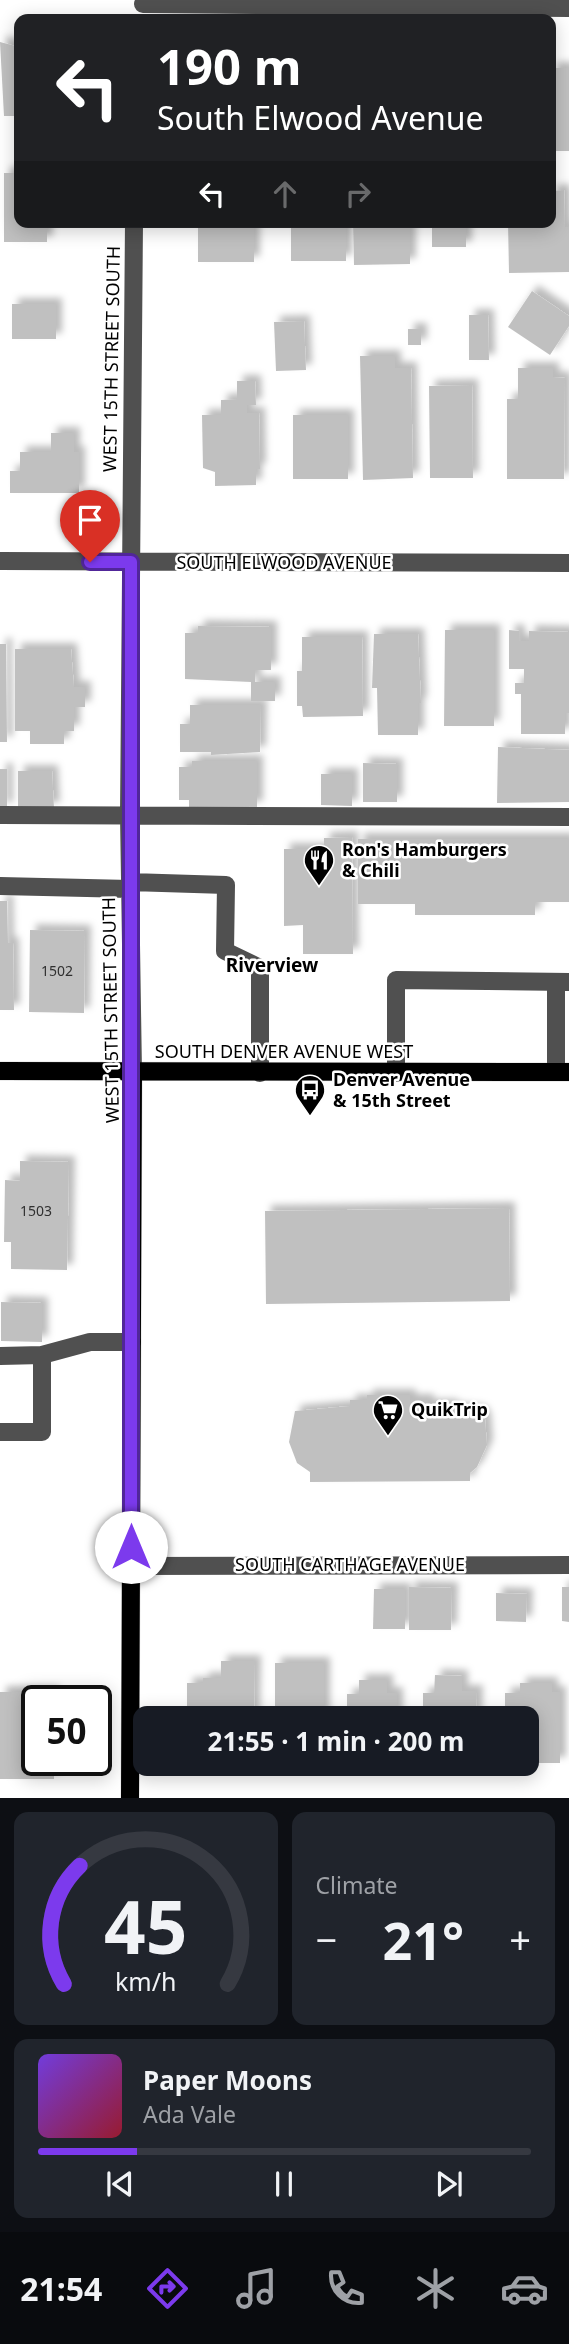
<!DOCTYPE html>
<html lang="en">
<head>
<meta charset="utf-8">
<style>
  :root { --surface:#171b24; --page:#20242c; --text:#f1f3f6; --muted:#9ea1a6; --line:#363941; --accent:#7c3aed }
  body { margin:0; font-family:"Noto Sans",sans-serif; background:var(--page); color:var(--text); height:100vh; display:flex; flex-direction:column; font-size:26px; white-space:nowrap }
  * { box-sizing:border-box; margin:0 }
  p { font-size:23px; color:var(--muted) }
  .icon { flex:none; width:38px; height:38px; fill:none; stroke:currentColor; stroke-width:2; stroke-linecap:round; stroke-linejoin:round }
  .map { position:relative; height:1798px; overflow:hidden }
  .panel { display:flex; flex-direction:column; gap:14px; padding:14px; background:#0d0f14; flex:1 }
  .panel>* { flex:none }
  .hud { position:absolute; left:14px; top:14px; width:542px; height:214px; border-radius:14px; box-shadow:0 4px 18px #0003; background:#202124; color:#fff; overflow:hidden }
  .speed { position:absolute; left:21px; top:1685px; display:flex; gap:14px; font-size:35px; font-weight:700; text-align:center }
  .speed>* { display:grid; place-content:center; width:91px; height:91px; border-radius:50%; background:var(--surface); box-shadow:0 4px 18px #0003; line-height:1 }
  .speed .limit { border:4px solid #111; border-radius:10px; background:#fff; color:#111 }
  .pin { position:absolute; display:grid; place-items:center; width:60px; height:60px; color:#fff; margin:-72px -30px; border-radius:50% 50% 50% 0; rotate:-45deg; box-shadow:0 0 7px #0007 }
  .pin .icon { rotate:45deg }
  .me { position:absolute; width:77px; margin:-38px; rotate:0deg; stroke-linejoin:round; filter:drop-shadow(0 0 5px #0008) }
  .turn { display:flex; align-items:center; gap:24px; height:147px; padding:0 28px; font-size:32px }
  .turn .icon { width:91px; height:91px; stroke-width:2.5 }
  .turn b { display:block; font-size:49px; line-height:60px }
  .lanes { display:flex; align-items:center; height:66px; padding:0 28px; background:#0003; justify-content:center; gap:35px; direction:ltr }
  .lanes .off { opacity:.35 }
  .big { font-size:52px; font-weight:700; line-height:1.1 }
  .panel .tile { flex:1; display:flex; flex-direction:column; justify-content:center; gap:10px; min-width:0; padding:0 24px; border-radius:14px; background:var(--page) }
  .panel .dial { align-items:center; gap:0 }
  .dial svg { height:182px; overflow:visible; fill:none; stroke:var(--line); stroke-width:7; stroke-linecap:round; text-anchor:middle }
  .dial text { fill:var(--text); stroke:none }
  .song { display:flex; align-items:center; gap:21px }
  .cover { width:84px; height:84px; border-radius:10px; background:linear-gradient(135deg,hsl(260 70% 55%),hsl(350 70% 35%)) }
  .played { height:7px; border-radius:4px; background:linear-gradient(90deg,var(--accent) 20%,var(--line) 20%) }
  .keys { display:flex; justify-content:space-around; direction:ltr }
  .heat { display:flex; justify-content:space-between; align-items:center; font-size:38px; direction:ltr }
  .panel .tiles { flex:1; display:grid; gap:14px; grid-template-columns:1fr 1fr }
  .tile:last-child { grid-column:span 2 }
  .trip { position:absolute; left:133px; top:1706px; width:406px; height:70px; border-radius:14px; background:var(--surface); box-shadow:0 4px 18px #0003; font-weight:700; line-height:70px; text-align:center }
  .menu { display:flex; height:112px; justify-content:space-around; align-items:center; background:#090b0e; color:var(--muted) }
  .menu .icon { width:49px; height:49px }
  .menu .selected { color:var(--accent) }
  .menu b { font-size:32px; color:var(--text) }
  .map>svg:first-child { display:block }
  .building { fill:#c0c0c0; filter:url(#shadow) }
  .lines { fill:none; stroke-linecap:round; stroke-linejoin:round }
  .major-casing { stroke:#dbdbdb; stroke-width:19 }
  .minor { stroke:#505050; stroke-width:18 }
  .major { stroke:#000; stroke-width:18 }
  .route-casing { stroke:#51269a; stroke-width:18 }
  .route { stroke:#7c3aed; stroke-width:12 }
  .labels { text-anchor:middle; stroke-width:5; stroke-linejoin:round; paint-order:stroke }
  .number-label { font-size:14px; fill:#303030 }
  .street-label { font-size:18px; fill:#000; stroke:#fff }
  .poi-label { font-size:18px; font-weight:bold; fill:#000; stroke:#fff; text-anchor:start }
  .neighbourhood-label { font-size:19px; font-weight:bold; fill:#000; stroke:#fff }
</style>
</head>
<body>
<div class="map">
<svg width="569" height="1798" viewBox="0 0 569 1798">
  <defs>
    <filter id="shadow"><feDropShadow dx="6" dy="-6" stdDeviation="3.5" flood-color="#0004"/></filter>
  </defs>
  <rect width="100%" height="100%" fill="#fff"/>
  <path class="building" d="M0 42 19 47V116H4Z
    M551 68H569V151H551Z
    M4 173H19V222H54V226H47V242H4Z
    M564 190 565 227H569V272L509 273 508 222H551V191Z
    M198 222H254V262H198Z
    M291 222H346V261H291Z
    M353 222H410V264L354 265Z
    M432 222H466V247H432Z
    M532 291 569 316V326L550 355 508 327Z
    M12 304H56V339H12Z
    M469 315H488L489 360H469Z
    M304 321 306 370 276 371 274 322Z
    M408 329H421V345H408Z
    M360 356H395V368H411L413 478 363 480Z
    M518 368H553V377L565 378 564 479H507V399H518Z
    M237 381H255L256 405H247V413H259L260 469H256V485L215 486V472L203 468 202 415H221V400L237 399Z
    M472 385 473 478H430L429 386Z
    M293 415H348V479H293Z
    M51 433H74V452H79V493H10V471H20V452H51Z
    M198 626 271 627V670H255V682H275V701H251V682L185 679V633H198Z
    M445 630H494V726H444Z
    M509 630 519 631V641H529V631L569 632V713H565V734H521V694H515V683H524V669H509Z
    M374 634H418L421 703H418V735H378L377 688H372Z
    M302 637H362L363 716 303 717 302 706H297V671H302Z
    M0 644H6L7 742H0Z
    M15 649H71L74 687H85V707H74V731H64V744H30V731H15Z
    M190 705H261L260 752 211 755V752H180V724H190Z
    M498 747 569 750V802L497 803Z
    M192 761H257V807H189V800H179V767H192Z
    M363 763 397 764V802H363Z
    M0 769H7V808H0Z
    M18 771H52L54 808H18Z
    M321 774H352V806L321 805Z
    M352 837 353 954H303V925L284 926V849H324V838Z
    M358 839H569V902H535V915H415V904H358Z
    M0 901H7L8 943H13L14 1010H0Z
    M30 930 85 931 84 1013 29 1012Z
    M20 1161 69 1162 67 1270 11 1269V1242H4L5 1180 20 1181Z
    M509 1208 510 1301 266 1304 265 1211Z
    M1 1302 42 1303V1342L1 1341Z
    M367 1395H410V1400H428V1405H452V1408L480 1411 485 1419 487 1445 477 1467 470 1473V1481L310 1482V1472L297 1463 289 1442 295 1411 350 1406V1400H367Z
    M409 1587 452 1588 451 1630H409Z
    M562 1587H569V1622L562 1621Z
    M374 1589H405V1629H373Z
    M496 1593 527 1594 526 1622 496 1621Z
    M221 1661H255L254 1718H187V1683H203V1678H221Z
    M275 1663H324V1718H275Z
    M435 1675 462 1676V1691H477L476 1718H423V1693H434Z
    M359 1680H387V1693H397V1718H347V1694H359Z
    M520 1683H552V1692H560V1763H527V1718H505V1693H520Z
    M0 1692H54L53 1701H37V1760H54V1779H0Z"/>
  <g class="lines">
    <g class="major-casing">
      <path id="major" d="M0 1071 569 1072
        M130 1798 133 1073"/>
    </g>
    <path class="minor" d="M143 4 569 8
      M0 561 569 563
      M0 815 569 817
      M130 882 226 885 225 951 260 968V1073
      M0 886 130 889
      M556 982V1072
      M133 1073 129 815 134 222
      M396 1073V980L569 982
      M0 1356 42 1355 90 1342H132
      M0 1432H42V1355
      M131 1566 569 1565"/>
    <use href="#major" class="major"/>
  </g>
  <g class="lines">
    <g class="route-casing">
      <path id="route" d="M90 562H131V1547"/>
    </g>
    <use href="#route" class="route"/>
  </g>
  <defs>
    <g id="restaurant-pin" transform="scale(1.575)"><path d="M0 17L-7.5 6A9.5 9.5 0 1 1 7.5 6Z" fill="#000" stroke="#fff"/><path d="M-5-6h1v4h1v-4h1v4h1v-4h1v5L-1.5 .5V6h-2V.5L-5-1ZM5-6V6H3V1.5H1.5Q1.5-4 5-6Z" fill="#fff"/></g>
    <g id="bus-pin" transform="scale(1.575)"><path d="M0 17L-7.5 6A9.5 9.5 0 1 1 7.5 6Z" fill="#000" stroke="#fff"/><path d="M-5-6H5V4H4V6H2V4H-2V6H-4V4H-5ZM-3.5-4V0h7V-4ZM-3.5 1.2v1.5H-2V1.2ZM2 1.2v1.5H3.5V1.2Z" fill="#fff"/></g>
    <g id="supermarket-pin" transform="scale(1.575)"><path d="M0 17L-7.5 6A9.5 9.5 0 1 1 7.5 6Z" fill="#000" stroke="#fff"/><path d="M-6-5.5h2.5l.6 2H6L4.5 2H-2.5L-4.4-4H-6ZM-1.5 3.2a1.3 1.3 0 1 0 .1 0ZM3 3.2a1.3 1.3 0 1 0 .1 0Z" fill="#fff"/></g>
  </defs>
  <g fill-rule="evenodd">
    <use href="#restaurant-pin" x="319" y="860"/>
    <use href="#bus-pin" x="310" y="1090"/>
    <use href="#supermarket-pin" x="388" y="1410"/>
  </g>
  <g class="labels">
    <g class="number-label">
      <text x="57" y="976">1502</text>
      <text x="36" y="1216">1503</text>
    </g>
    <g class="street-label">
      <text transform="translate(112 359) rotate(-89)" y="6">WEST 15TH STREET SOUTH</text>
      <text x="284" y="569">SOUTH ELWOOD AVENUE</text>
      <text transform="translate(111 1010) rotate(-91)" y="6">WEST 15TH STREET SOUTH</text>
      <text x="284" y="1058">SOUTH DENVER AVENUE WEST</text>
      <text x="350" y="1571">SOUTH CARTHAGE AVENUE</text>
    </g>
    <g class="poi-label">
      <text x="342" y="856">Ron's Hamburgers<tspan x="342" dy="21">&amp; Chili</tspan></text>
      <text x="333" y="1086">Denver Avenue<tspan x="333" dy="21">&amp; 15th Street</tspan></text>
      <text x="411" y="1416">QuikTrip</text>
    </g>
    <g class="neighbourhood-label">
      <text x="272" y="972">Riverview</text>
    </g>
  </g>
</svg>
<div class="speed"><div class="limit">50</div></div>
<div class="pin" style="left:90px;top:562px;background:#d93025"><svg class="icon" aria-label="arrive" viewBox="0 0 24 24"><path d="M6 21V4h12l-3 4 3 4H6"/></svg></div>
<svg class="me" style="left:131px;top:1547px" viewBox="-20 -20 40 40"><circle r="19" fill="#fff"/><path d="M0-13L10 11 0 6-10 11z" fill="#7c3aed"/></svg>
<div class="trip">21:55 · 1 min · 200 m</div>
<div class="hud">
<div class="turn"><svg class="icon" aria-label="left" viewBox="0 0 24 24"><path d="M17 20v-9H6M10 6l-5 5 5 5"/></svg><div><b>190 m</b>South Elwood Avenue</div></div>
<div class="lanes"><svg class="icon" aria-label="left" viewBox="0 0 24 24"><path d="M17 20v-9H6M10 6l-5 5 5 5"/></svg><svg class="icon off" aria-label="ahead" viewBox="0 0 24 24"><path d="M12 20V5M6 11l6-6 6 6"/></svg><svg class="icon off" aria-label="right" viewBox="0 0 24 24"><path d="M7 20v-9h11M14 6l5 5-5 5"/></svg></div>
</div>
</div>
<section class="panel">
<div class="tiles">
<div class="tile dial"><svg viewBox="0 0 100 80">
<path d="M14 69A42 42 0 1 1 86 69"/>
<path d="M14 69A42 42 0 0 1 21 17" stroke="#7c3aed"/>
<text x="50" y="56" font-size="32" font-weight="700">45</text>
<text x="50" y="72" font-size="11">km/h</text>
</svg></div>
<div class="tile"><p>Climate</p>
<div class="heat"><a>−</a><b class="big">21°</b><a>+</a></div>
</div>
<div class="tile">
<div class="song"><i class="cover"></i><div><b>Paper Moons</b><p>Ada Vale</p></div></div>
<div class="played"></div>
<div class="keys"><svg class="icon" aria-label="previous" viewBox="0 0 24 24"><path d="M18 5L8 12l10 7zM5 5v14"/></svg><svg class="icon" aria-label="pause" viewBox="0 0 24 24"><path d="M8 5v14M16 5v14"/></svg><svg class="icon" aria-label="next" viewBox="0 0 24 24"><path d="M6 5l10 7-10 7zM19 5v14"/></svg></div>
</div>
</div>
</section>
<nav class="menu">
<b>21:54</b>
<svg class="icon selected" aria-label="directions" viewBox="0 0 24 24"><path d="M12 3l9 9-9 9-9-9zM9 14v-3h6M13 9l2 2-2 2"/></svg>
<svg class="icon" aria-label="music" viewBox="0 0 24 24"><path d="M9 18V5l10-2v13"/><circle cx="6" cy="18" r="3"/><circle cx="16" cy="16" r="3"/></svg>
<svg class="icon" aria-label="phone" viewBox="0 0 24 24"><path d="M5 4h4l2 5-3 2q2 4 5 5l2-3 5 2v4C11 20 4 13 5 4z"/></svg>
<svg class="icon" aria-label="climate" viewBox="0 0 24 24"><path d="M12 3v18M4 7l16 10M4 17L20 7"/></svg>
<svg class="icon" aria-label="car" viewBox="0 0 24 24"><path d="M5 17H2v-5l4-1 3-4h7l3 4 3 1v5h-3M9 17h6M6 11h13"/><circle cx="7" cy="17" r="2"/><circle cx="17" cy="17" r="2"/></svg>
</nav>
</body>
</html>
